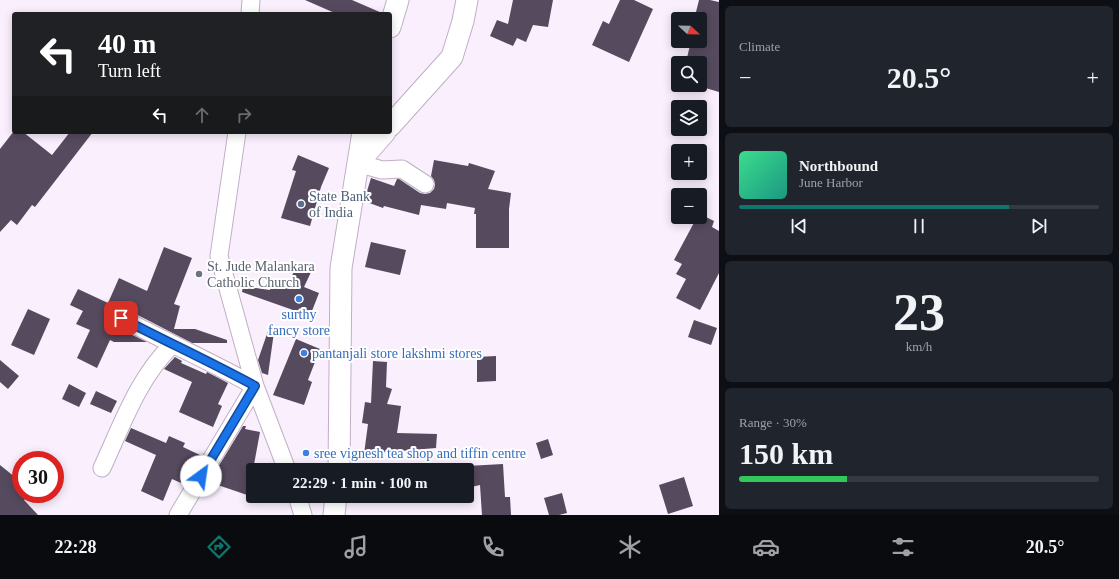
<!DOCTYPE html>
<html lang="en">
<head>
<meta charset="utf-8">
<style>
  :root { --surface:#171b24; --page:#20242c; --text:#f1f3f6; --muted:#9ea1a6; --line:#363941; --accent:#0f766e }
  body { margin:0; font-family:"Times New Roman",serif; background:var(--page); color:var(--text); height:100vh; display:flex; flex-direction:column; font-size:15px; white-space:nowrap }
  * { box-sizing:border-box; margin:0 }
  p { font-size:13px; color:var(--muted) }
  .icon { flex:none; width:22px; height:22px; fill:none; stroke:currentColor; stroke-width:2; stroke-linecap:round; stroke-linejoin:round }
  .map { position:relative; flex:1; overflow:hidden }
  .drawer { display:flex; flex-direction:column; gap:6px; padding:6px; background:#0d0f14; width:400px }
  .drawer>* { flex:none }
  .top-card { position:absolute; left:12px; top:12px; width:380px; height:122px; border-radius:4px; box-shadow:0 2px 10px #0003; background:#202124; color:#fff; overflow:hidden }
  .needle { width:26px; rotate:112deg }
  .controls { position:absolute; left:671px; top:12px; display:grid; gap:8px }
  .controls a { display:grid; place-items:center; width:36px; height:36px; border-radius:4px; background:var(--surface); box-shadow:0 2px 10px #0003; font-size:20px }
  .speed { position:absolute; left:12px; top:451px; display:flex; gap:8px; font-size:20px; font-weight:700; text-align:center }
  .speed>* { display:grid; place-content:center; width:52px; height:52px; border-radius:50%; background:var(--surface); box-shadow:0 2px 10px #0003; line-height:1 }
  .speed .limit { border:6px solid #d22; background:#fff; color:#111 }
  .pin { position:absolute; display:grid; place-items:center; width:34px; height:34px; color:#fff; margin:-17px; border-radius:8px; box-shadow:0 2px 6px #0006 }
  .me { position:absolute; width:44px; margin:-22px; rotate:31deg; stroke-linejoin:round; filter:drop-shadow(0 0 3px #0008) }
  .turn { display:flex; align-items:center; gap:14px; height:84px; padding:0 20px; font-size:18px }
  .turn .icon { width:52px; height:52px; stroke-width:2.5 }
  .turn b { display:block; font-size:28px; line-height:34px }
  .lanes { display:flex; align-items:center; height:38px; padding:0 20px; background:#0003; justify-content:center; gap:20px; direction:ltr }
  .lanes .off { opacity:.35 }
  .big { font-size:30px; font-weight:800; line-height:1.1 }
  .drawer .tile { flex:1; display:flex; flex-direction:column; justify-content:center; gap:6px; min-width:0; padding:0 14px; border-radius:6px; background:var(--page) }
  .drawer .dial { align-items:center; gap:0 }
  .dial b { font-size:52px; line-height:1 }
  .song { display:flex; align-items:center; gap:12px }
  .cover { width:48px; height:48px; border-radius:6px; background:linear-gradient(135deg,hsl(150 70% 55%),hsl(170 70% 35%)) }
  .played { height:4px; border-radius:2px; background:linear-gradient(90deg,var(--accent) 75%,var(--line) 75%) }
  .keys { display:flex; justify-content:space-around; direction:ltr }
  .heat { display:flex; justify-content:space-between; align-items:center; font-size:22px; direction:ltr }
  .charge { height:6px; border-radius:3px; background:linear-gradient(90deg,#34c759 30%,var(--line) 0) }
  .trip { position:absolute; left:246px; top:463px; width:228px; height:40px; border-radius:4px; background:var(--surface); box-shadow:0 2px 10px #0003; font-weight:800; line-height:40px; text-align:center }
  .tabs { display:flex; height:64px; justify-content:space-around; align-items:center; background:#090b0e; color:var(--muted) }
  .tabs .icon { width:28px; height:28px }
  .tabs .active { color:var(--accent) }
  .tabs b { font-size:18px; color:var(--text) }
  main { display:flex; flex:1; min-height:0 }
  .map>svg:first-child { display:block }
  .building { fill:#564a5f }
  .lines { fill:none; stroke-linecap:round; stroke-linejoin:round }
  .minor-casing { stroke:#c0afc6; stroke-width:19 }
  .major-casing { stroke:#c0afc6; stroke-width:23 }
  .minor { stroke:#fff; stroke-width:17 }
  .major { stroke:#fff; stroke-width:21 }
  .route-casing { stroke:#114b97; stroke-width:10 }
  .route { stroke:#1a73e8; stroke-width:7 }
  .service-dot { fill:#5c6f8a; stroke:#fff; stroke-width:1.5 }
  .worship-dot { fill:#6b7280; stroke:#fff; stroke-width:1.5 }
  .shop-dot { fill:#3f7fe0; stroke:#fff; stroke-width:1.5 }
  .labels { text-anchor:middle; stroke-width:4; stroke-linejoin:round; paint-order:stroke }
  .service-label { font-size:14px; fill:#4e5e75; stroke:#fff; text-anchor:start }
  .worship-label { font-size:14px; fill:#5b616d; stroke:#fff; text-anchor:start }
  .shop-label { font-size:14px; fill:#366cbe; stroke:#fff; text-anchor:start }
</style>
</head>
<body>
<main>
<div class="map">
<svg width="719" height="515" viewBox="0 0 719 515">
  <rect width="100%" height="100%" fill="#f9effd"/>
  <path class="building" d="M305 0H352L382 13 337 14Z
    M513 0H553L548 27 533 25 526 42 517 38 513 46 490 36 497 20 508 24Z
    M620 0H634L653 9 629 62 592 45 603 21 609 24Z
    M699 0H710L719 2V92L699 86 705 66 700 65V63L686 62 691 41H700V17L695 16Z
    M14 131 23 132 52 155 70 132H93L35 207 32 205 17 225 11 220 0 232V149Z
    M298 155 329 168 321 187 310 226 281 218 296 171 292 170Z
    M434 160 468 166 469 163 495 171 488 189 511 193 509 209V248H476V214H474L475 208 447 203 446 209 421 205 419 215 384 206 383 208 364 201 371 178 394 186 397 179H399L420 193 425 194 430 193 434 189 435 185 434 180 431 176Z
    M700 214 714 221 712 227 719 231V273L700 310 676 298 686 279 676 274 682 264 674 260 697 217H700Z
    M371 242 406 250 400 275 365 267Z
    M164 247 192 258 174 304 180 306 174 329H195L227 340V343H192L126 309 120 308 115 310 112 314 111 319 113 324 116 327 147 342H114L110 340 97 368 77 358 90 330 76 324 83 311 70 305 78 289 108 303 119 278 147 291Z
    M298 264 312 270 304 287 319 293 310 316 242 292 243 286 270 290 271 283 287 285Z
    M28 309 50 319 34 355 11 345Z
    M694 320 717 328 711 345 688 337Z
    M268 331 274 332 268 375 262 373 258 360Z
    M296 339 320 349 308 380 312 382 304 405 273 395Z
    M496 356V381L477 382V357Z
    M175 357 182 361 181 363 206 374 207 372 228 383 218 404 222 406 213 427 179 412 192 382 164 369Z
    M0 360 19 376 8 389 0 382Z
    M373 361 387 362 386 387 392 389 387 404 401 406 397 433 437 434 436 448 364 454 368 424 362 423 365 402 371 403Z
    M69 384 86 393 79 407 62 399Z
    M96 391 117 401 111 413 90 404Z
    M243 426H246L245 429 260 432 253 470V497L209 482Z
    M131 428 166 443 169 436 185 443 183 447 202 456 190 475 185 474 181 483 172 479 163 501 141 491 156 455 125 441Z
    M548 439 553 455 541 459 536 443Z
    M503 464 505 497H510L511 515H482L480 485 467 488V466Z
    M0 465 21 482V494H29L24 500 38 515H0Z
    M684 477 693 506 668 514 659 485Z
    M562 493 567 513 559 515H549L544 498Z"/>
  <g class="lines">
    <g class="minor-casing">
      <path id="minor" d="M250 14 251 0
        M237 132 219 256 255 386 287 470
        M357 163 382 170 402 169 425 184
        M121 318C165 341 211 362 255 386L178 515
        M102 468C122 425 138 378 172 345
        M297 496 303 515"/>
    </g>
    <g class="major-casing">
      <path id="major" d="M390 27 398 0
        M390 126 452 57 463 21 467 0
        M358 163 385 132
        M339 470 341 268 363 132
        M334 515 336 496"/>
    </g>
    <use href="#minor" class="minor"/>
    <use href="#major" class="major"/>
  </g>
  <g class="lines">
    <g class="route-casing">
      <path id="route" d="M121 318C165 341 211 362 255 386L201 476"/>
    </g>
    <use href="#route" class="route"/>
  </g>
  <circle class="service-dot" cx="301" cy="204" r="4"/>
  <circle class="worship-dot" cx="199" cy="274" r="4"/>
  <g class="shop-dot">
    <circle cx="299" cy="299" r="4"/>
    <circle cx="304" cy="353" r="4"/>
    <circle cx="306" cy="453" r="4"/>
  </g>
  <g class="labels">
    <g class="service-label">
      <text x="309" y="201">State Bank<tspan x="309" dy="16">of India</tspan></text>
    </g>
    <g class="worship-label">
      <text x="207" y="271">St. Jude Malankara<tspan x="207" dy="16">Catholic Church</tspan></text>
    </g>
    <g class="shop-label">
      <text x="299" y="319" text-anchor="middle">surthy<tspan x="299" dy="16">fancy store</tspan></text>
      <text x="312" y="358">pantanjali store lakshmi stores</text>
      <text x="314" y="458">sree vignesh tea shop and tiffin centre</text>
    </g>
  </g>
</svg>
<div class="controls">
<a><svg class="needle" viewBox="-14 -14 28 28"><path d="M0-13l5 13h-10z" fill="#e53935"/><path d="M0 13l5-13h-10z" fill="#9ea1a6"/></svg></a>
<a><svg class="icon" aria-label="search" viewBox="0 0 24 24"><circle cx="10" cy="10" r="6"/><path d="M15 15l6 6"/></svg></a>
<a><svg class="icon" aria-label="layers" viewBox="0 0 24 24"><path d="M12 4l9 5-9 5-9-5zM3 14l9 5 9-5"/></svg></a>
<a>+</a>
<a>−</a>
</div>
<div class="speed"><div class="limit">30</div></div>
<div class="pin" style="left:121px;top:318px;background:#d93025"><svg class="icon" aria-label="arrive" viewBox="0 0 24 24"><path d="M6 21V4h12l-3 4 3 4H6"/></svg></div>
<svg class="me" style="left:201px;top:476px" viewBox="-20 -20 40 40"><circle r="19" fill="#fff"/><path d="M0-13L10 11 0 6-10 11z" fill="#1a73e8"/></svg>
<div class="trip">22:29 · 1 min · 100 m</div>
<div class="top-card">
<div class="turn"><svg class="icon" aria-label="left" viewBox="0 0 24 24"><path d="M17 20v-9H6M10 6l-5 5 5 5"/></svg><div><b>40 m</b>Turn left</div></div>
<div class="lanes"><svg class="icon" aria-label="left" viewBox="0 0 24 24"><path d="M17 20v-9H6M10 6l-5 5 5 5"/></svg><svg class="icon off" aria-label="ahead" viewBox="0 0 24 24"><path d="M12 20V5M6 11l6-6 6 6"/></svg><svg class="icon off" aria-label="right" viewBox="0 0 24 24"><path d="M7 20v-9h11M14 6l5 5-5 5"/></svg></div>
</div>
</div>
<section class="drawer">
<div class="tile"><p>Climate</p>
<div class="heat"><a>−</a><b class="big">20.5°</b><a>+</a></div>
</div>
<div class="tile">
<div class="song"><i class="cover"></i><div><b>Northbound</b><p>June Harbor</p></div></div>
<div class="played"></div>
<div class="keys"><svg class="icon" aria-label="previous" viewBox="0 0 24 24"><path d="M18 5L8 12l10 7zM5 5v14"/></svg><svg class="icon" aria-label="pause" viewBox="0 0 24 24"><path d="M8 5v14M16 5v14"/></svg><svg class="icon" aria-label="next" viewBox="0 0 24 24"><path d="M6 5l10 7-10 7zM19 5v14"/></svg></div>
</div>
<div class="tile dial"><b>23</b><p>km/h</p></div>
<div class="tile"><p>Range · 30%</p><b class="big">150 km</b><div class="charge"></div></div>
</section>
</main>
<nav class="tabs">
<b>22:28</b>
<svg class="icon active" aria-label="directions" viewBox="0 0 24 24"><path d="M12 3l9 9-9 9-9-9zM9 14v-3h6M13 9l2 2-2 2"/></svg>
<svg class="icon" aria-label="music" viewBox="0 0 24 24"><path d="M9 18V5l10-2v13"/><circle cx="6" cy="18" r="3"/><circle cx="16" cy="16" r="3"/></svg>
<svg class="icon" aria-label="phone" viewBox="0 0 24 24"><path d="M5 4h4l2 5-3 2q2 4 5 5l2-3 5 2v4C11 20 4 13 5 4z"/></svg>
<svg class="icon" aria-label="climate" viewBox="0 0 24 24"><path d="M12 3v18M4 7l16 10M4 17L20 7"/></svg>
<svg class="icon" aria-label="car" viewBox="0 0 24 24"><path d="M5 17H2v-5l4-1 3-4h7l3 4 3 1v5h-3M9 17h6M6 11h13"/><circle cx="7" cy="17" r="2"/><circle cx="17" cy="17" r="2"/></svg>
<svg class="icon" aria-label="filters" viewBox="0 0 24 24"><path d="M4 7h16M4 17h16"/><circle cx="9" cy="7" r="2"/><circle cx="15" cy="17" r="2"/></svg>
<b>20.5°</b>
</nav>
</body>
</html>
